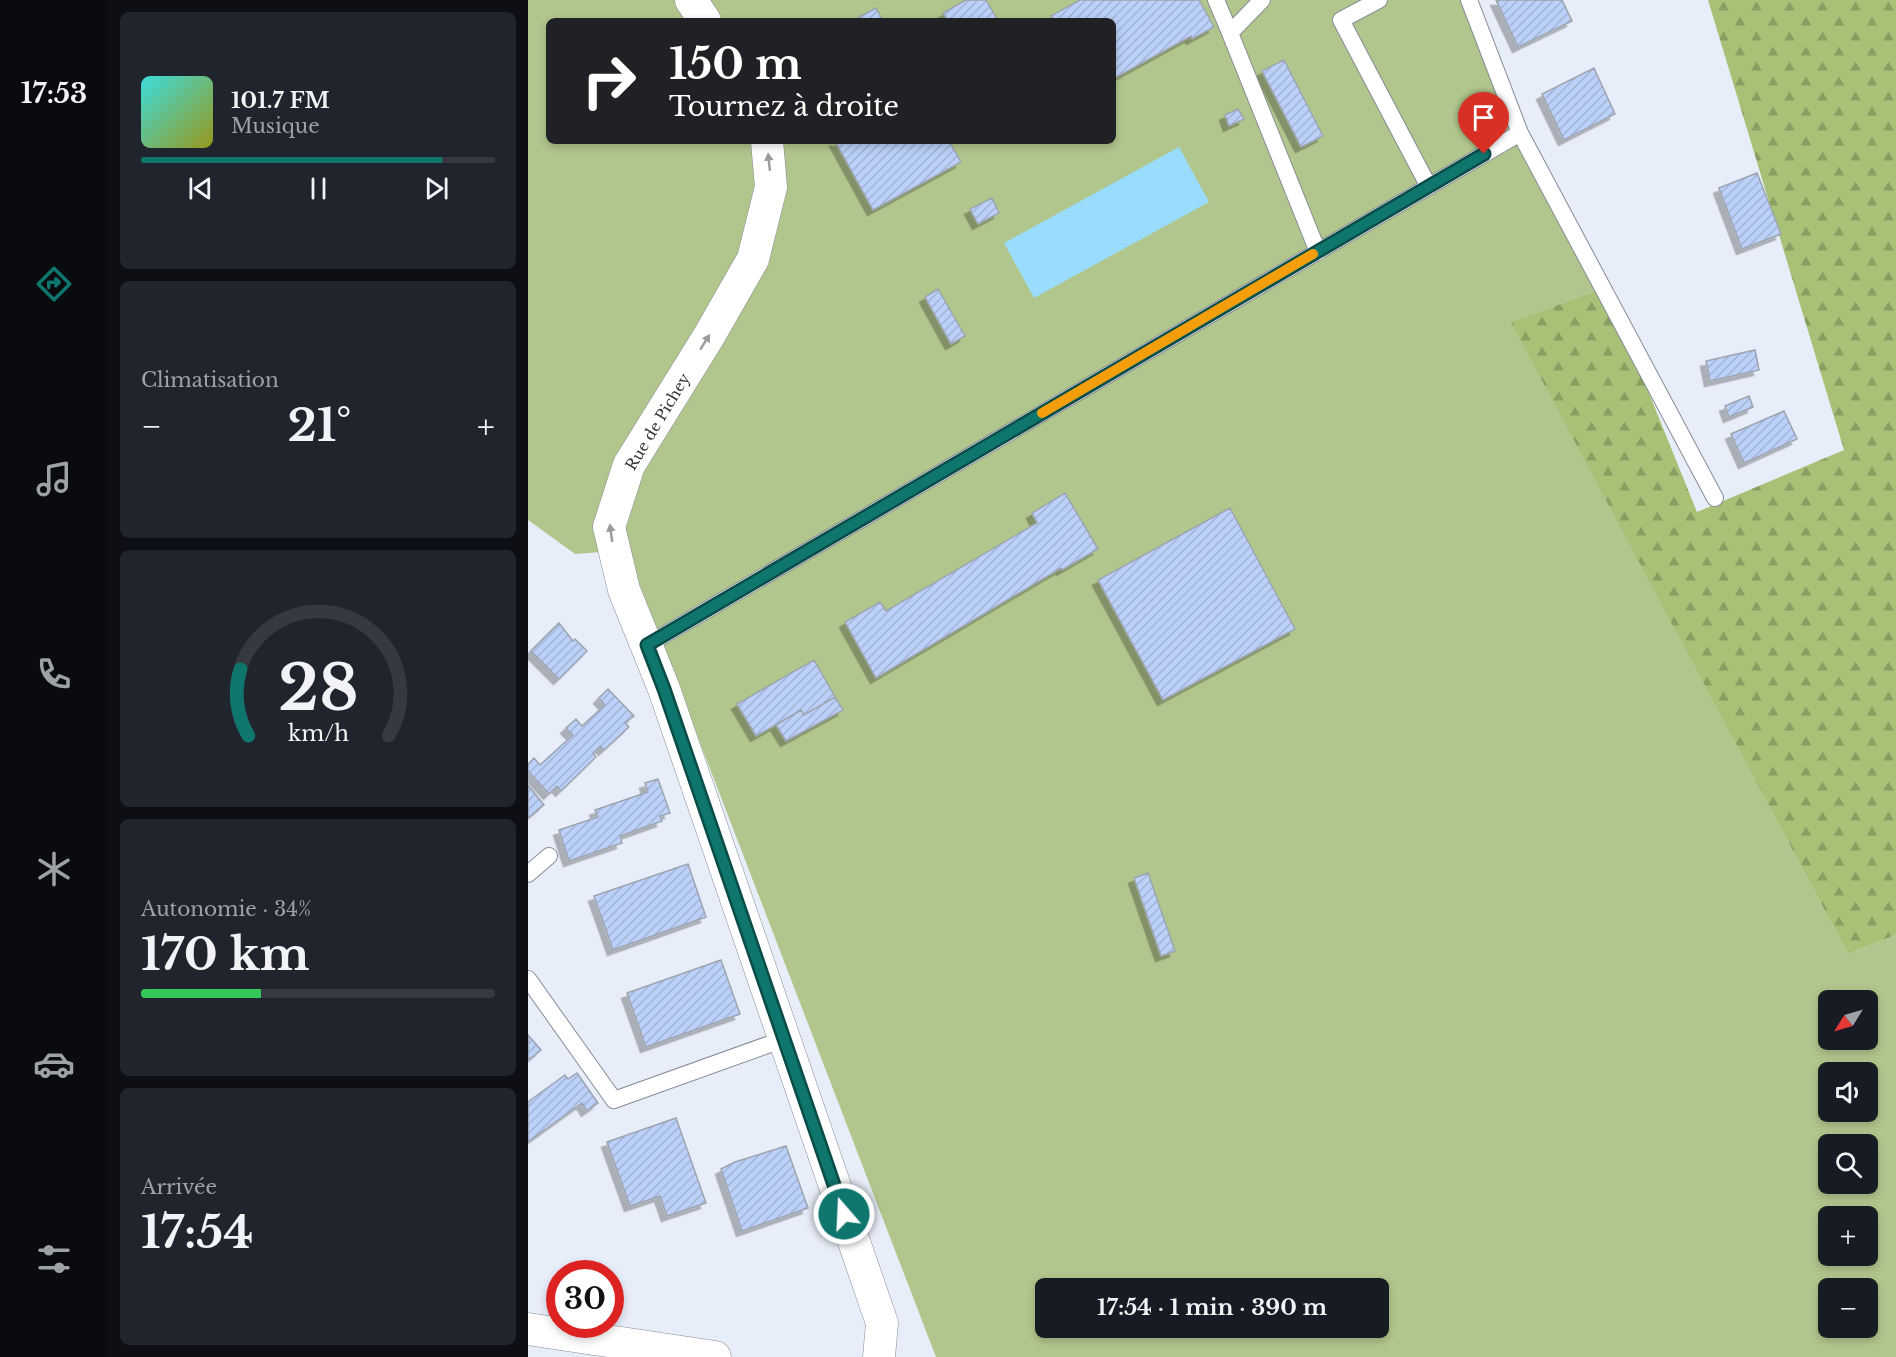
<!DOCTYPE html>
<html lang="fr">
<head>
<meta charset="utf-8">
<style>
  :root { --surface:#171b24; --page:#20242c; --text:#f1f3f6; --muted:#9ea1a6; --line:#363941; --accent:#0f766e }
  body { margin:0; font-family:"Libre Baskerville",serif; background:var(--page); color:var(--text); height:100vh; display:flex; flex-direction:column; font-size:22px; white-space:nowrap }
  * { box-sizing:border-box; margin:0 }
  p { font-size:20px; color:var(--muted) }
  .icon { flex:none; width:33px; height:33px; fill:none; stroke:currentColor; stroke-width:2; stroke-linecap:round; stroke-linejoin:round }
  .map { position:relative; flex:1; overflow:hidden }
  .sheet { display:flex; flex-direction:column; gap:12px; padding:12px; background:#0d0f14; width:420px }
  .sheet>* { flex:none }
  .banner { position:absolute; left:18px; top:18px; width:570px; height:126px; border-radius:9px; box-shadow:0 3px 9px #0003; background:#202124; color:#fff; overflow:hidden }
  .needle { width:39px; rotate:233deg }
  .buttons { position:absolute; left:1290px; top:990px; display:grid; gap:12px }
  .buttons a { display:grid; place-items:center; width:60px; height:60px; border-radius:9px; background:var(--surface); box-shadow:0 3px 9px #0003; font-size:30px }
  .speed { position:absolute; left:18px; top:1260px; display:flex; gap:12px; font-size:30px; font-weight:700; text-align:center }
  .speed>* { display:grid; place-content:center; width:78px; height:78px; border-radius:50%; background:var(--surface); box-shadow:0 3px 9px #0003; line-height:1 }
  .speed .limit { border:9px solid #d22; background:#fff; color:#111 }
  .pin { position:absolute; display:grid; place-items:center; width:51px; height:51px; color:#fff; margin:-62px -26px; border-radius:50% 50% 50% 0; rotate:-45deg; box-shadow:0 0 6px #0007 }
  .pin .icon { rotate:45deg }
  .me { position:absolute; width:66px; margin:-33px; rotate:341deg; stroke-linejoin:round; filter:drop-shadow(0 0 4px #0008) }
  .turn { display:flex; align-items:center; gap:21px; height:126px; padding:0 24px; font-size:27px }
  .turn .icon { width:78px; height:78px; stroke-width:2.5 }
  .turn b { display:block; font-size:42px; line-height:51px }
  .big { font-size:45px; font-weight:700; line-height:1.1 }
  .sheet .card { flex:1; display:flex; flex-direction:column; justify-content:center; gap:9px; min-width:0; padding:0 21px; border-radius:9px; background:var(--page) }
  .sheet .dial { align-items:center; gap:0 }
  .dial svg { height:156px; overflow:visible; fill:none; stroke:var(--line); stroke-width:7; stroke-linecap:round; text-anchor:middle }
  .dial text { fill:var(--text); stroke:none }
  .song { display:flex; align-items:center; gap:18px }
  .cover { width:72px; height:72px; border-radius:9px; background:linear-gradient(135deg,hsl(180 70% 55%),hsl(60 70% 35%)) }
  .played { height:6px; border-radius:3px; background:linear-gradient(90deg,var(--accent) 85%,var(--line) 85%) }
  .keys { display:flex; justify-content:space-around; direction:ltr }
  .heat { display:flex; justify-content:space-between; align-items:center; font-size:33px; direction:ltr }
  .charge { height:9px; border-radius:4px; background:linear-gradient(90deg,#34c759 34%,var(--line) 0) }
  .trip { position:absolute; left:507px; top:1278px; width:354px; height:60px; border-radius:9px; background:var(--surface); box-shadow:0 3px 9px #0003; font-weight:700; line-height:60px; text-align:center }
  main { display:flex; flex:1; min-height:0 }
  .menu { display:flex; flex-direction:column; width:108px; justify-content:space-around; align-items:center; background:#090b0e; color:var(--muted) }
  .menu .icon { width:42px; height:42px }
  .menu .active { color:var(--accent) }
  .menu b { font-size:27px; color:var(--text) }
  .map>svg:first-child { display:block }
  .forest { fill:url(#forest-firs) }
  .garden { fill:#b1c68c; fill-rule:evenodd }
  .water { fill:#99dcfd }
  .building { fill:url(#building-hatch); stroke:#9ea4af; stroke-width:1.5; filter:url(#shadow) }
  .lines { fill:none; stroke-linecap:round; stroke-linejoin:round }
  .service-casing { stroke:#868b96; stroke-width:18 }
  .minor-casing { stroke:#868b96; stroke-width:33 }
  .service { stroke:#fff; stroke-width:16 }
  .minor { stroke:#fff; stroke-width:32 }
  .oneway { fill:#989a9c }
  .route-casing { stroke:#0a4d48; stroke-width:15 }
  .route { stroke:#0f766e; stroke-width:10 }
  .slow { stroke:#f59e0b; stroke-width:10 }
  .labels { text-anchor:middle; stroke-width:4.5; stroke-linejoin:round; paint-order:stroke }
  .street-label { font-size:15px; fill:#323438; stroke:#fff }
</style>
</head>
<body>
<main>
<nav class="menu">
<b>17:53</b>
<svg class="icon active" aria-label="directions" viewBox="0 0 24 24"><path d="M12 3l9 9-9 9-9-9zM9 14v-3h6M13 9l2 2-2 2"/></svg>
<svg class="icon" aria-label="music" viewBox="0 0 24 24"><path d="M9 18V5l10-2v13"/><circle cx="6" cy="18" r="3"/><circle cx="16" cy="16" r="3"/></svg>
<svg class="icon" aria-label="phone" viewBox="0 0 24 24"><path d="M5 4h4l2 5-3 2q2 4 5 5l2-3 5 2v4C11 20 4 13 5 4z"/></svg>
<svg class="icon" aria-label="climate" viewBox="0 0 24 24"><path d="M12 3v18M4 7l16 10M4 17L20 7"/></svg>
<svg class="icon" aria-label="car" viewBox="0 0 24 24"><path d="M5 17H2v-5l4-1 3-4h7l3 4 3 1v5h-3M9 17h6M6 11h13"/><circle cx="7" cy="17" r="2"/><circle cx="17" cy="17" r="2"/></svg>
<svg class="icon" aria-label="filters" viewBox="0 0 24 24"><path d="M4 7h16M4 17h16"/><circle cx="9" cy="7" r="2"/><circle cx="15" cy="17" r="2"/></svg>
</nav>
<section class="sheet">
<div class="card">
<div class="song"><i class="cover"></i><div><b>101.7 FM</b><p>Musique</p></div></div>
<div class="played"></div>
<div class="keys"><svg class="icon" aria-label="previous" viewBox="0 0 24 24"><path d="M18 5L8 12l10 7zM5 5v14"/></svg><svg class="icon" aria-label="pause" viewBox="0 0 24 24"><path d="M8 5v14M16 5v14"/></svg><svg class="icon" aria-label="next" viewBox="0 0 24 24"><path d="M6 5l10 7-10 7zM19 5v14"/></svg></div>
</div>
<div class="card"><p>Climatisation</p>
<div class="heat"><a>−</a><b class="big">21°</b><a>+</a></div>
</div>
<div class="card dial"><svg viewBox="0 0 100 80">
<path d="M14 69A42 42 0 1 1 86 69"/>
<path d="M14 69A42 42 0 0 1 10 35" stroke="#0f766e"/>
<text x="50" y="56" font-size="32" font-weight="700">28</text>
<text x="50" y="72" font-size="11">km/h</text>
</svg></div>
<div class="card"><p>Autonomie · 34%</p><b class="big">170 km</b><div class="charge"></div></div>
<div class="card"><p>Arrivée</p><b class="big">17:54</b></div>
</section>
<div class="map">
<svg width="1368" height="1357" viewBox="0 0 1368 1357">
  <defs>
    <pattern id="forest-firs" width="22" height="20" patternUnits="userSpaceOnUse" patternTransform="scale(1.5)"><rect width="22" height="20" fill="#a7c177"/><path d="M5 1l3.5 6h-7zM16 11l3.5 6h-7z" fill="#899e63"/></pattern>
    <pattern id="building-hatch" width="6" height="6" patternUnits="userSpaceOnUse" patternTransform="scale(1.5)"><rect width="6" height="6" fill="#bbd1f9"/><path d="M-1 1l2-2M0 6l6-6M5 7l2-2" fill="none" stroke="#a1b4d6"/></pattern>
    <filter id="shadow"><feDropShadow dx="-5.5" dy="5.5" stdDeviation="0" flood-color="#0004"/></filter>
  </defs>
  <rect width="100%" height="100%" fill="#e8eef9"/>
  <path class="forest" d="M1180 0H1368V935L1320 954 982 322 1078 287 1169 512 1316 450Z"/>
  <path class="garden" d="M0 0H934L1078 287 983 322 1320 954 1368 935V1357H408L98 550 47 554 0 520ZM21 21H585V141H21ZM1300 1000H1340V1040H1300ZM1300 1072H1340V1112H1300ZM1300 1144H1340V1184H1300ZM1300 1216H1340V1256H1300ZM518 1288H850V1328H518ZM1300 1288H1340V1328H1300Z"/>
  <path class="water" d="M651 147 681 202 506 298 476 243Z"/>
  <path class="building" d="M438 0H458L470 21H420L415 13Z
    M552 0H671L686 27 664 39 663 36 585 79V21H526L523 16Z
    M968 0H1034L1044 21 990 47Z
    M348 8 355 21H324Z
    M756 60 795 136 773 147 734 71Z
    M1066 68 1087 114 1036 140 1014 94Z
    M710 109 716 119 701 126 697 115Z
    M307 141H421L433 162 345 210Z
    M1229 173 1253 234 1214 249 1191 188Z
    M464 198 471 213 450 224 442 209Z
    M410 289 437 336 423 344 397 297Z
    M1227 350 1231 370 1182 381 1178 361Z
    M1221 396 1225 407 1201 417 1197 406Z
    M1256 411 1269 439 1216 463 1203 434Z
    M537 493 570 549 534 570 533 568 348 678 317 622 352 602 358 611 509 523 504 513Z
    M702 508 767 629 635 700 570 580Z
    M31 623 45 641 47 639 59 651 31 679 3 651Z
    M286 660 307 697 276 715 273 710 228 736 209 704Z
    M80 689 106 716 97 723 101 727 76 750 72 746 65 753 68 757 33 791 29 786 21 794 0 771V764L6 758 12 765 45 735 38 728 48 719 54 726 77 705 71 698Z
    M307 697 315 710 258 741 248 725 273 710 276 715Z
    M130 779 142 813 132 816 134 821 92 836 94 843 41 861 31 830 70 817 67 810 120 792 117 783Z
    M0 785 16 805 0 818Z
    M160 864 178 917 85 950 66 896Z
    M620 873 647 951 633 956 606 878Z
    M193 960 212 1014 118 1047 99 993Z
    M0 1035 13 1050 2 1059 0 1057Z
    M49 1073 70 1103 59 1111 54 1103 0 1142V1102L37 1075 40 1079Z
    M148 1118 178 1203 139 1216 132 1196 102 1206 79 1142Z
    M258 1146 280 1208 214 1231 193 1169 207 1162Z"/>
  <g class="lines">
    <g class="service-casing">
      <path id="service" d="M688 0 702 33
        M734 0 702 33 790 252
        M851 0 813 20 901 187
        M992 133 1187 498
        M119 645 992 133 941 0
        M0 874 21 856
        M0 979 86 1100 256 1039"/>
    </g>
    <g class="minor-casing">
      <path id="minor" d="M163 0 177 21
        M239 141 243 187 225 259 181 336 101 465 81 527 96 590 136 689 354 1323 351 1357
        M0 1329 187 1357"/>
    </g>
    <use href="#service" class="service"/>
    <use href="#minor" class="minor"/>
  </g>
  <defs><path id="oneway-solid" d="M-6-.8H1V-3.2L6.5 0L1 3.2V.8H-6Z" transform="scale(1.5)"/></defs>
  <g class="oneway">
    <use href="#oneway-solid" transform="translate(241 162) rotate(-96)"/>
    <use href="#oneway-solid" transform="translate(177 342) rotate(-58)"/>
    <use href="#oneway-solid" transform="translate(83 533) rotate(-98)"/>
  </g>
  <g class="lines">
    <g class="route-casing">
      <path id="route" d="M316 1214 136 689 119 645 956 154"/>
    </g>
    <use href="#route" class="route"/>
    <path class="slow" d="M514 413 785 254"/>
  </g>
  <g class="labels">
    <g class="street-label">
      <text transform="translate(130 422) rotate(-59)" y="5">Rue de Pichey</text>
    </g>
  </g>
</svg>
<div class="buttons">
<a><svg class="needle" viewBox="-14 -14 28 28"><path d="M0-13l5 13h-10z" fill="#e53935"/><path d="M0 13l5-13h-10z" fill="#9ea1a6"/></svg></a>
<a><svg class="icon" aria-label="sound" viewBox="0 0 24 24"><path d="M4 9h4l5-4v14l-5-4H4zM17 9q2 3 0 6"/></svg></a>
<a><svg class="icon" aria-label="search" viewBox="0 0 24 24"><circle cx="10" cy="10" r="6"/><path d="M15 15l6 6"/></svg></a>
<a>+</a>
<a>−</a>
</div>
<div class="speed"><div class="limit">30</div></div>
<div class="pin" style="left:956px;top:154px;background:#d93025"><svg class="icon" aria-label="arrive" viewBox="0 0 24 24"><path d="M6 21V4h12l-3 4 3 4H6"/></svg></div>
<svg class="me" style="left:316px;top:1214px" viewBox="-20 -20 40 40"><circle r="17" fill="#0f766e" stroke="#fff" stroke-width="3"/><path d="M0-11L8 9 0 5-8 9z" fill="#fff"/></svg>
<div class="trip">17:54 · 1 min · 390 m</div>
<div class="banner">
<div class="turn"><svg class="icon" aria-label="right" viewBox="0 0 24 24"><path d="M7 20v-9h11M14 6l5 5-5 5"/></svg><div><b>150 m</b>Tournez à droite</div></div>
</div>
</div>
</main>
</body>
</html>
